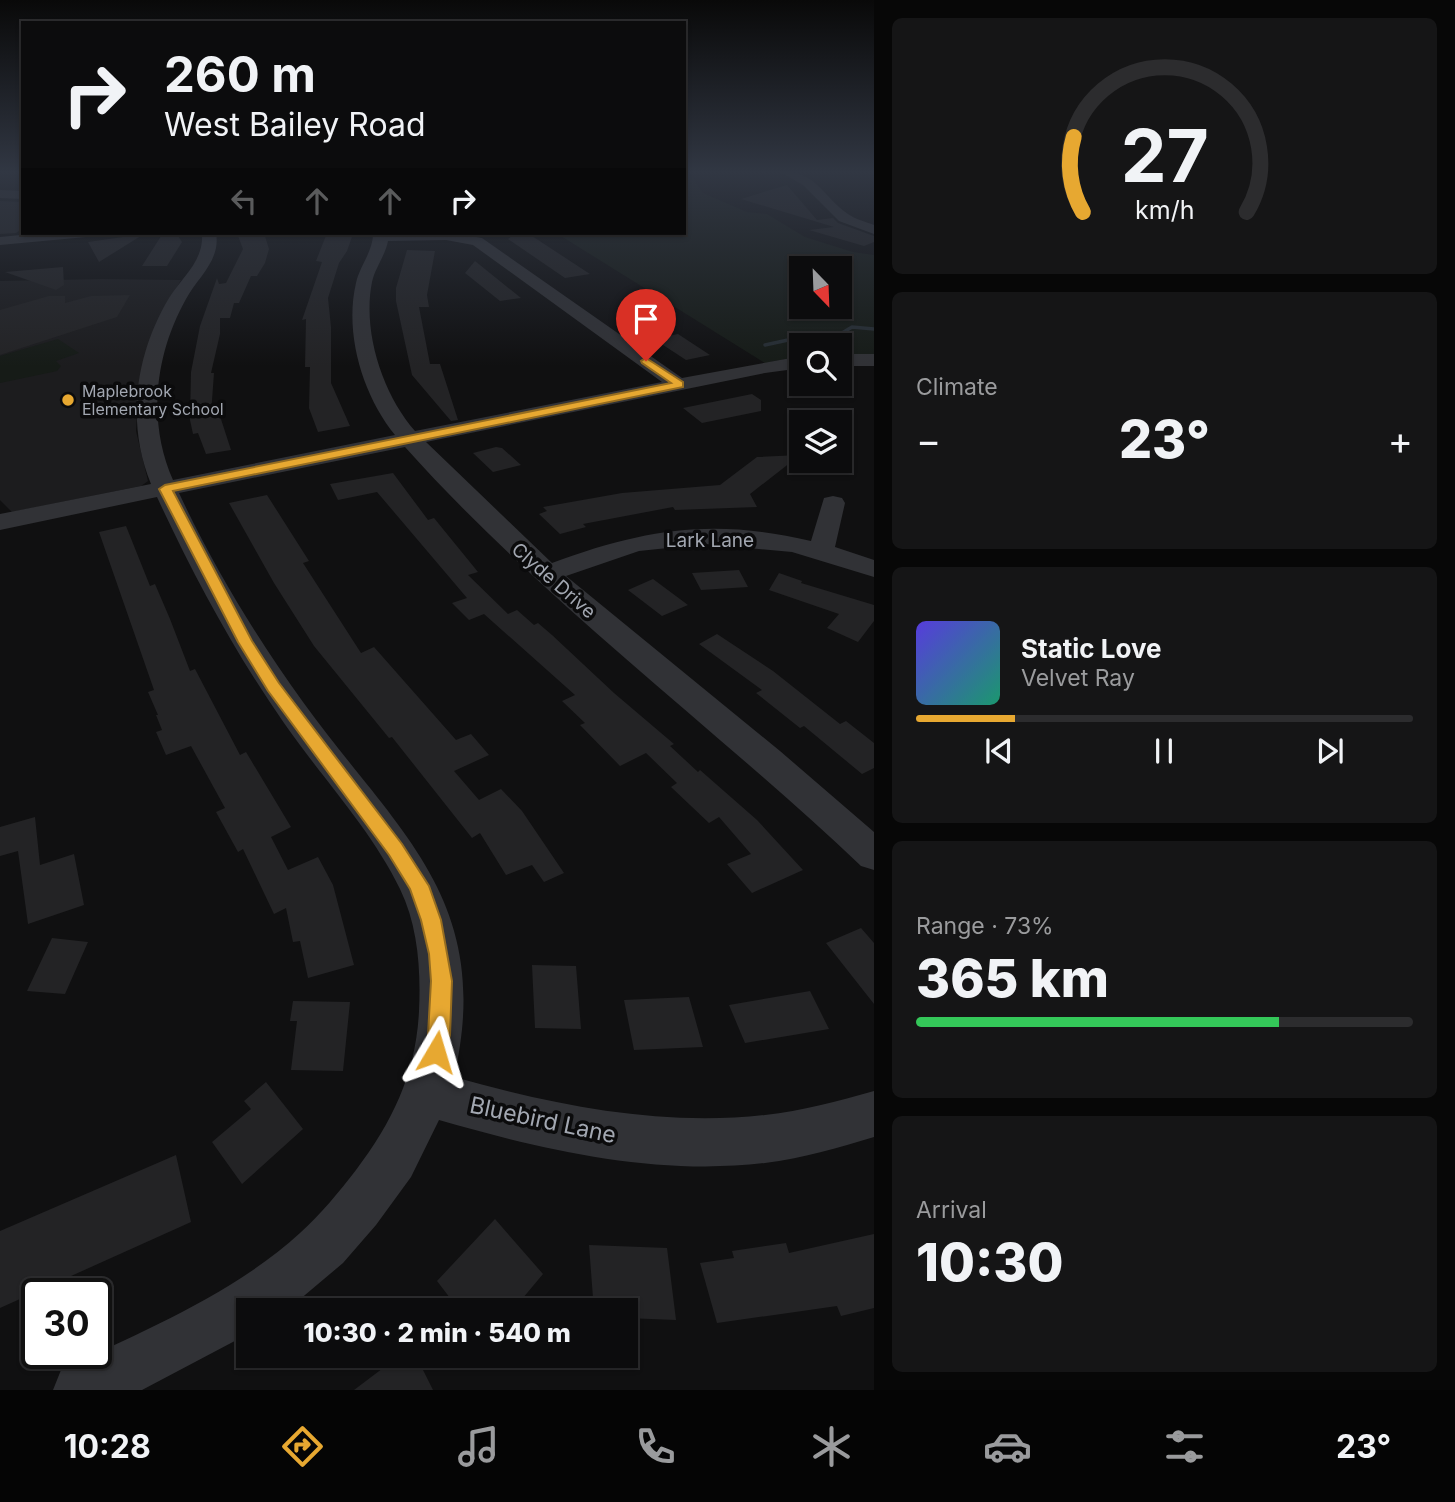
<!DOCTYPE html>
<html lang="en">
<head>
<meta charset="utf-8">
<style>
  :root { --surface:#0c0c0d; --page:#151516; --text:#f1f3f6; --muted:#9a9b9d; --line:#2c2c2e; --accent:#e7a831 }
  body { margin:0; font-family:Inter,sans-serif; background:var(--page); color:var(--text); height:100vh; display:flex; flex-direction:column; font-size:26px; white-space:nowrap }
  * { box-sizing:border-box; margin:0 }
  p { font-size:23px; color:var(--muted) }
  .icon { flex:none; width:38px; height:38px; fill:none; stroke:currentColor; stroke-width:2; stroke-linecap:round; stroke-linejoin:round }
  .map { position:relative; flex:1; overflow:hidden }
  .panel { display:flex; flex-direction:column; gap:18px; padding:18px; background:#070707; width:581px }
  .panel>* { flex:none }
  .banner { position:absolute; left:21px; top:21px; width:665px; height:214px; border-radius:0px; box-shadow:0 2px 5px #0004,0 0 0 2px var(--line); background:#0c0c0d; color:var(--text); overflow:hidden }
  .needle { width:46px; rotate:157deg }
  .controls { position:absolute; left:789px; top:256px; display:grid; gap:14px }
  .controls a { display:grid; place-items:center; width:63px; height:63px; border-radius:0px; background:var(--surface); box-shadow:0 2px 5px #0004,0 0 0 2px var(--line); font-size:35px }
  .speed { position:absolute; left:21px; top:1278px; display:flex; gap:14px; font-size:35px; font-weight:700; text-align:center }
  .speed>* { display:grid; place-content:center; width:91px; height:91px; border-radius:50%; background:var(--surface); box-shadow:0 2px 5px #0004,0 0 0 2px var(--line); line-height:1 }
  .speed .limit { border:4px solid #111; border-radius:10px; background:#fff; color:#111 }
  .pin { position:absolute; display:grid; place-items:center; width:60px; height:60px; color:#fff; margin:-72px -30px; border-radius:50% 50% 50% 0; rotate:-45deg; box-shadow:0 0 7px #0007 }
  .pin .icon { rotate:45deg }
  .me { position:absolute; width:77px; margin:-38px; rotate:7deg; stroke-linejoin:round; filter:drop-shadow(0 0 5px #0008) }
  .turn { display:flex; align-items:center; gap:24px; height:147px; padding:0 28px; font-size:32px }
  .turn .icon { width:91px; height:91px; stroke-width:2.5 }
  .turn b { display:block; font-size:49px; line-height:60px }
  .lanes { display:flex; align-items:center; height:66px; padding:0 28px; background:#0003; justify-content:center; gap:35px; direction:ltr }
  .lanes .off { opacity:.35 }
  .big { font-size:52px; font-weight:800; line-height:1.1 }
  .panel .widget { flex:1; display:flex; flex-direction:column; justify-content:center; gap:10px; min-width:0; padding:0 24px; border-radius:10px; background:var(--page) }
  .panel .dial { align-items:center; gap:0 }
  .dial svg { height:182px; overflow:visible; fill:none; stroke:var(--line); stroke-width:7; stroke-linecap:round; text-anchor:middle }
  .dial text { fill:var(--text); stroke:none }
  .song { display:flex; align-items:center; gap:21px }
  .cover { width:84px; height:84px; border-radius:10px; background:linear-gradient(135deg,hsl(250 70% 55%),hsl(160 70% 35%)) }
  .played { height:7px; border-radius:4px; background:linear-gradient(90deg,var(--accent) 20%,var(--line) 20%) }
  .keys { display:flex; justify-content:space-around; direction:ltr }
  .heat { display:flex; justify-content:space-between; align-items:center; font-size:38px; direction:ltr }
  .charge { height:10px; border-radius:5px; background:linear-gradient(90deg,#34c759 73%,var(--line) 0) }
  .trip { position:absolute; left:236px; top:1298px; width:402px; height:70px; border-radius:0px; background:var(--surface); box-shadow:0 2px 5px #0004,0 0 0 2px var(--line); font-weight:800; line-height:70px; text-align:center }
  .dock { display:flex; height:112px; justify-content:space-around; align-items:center; background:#050505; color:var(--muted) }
  .dock .icon { width:49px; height:49px }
  .dock .active { color:var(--accent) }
  .dock b { font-size:32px; color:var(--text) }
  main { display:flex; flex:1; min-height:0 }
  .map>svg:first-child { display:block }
  .built { fill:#1c1c1e }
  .green { fill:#161b17; fill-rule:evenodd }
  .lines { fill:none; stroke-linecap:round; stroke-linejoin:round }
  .stream { stroke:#272e34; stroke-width:3.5 }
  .building { fill:#232325 }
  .minor { fill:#313236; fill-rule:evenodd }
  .route { fill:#e7a831; stroke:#966d20; stroke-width:2 }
  .poi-dot { fill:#e7a831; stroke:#0b0b0c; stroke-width:2.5 }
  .labels { text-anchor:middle; stroke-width:7; stroke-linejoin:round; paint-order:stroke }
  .far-poi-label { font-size:16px; fill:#a2a7b1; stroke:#0b0b0c; text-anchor:start }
  .street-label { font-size:19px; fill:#a2a7b1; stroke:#0b0b0c }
  .near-street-label { font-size:23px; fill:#a2a7b1; stroke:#0b0b0c }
</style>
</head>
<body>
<main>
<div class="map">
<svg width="874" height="1390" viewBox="0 0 874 1390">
  <rect width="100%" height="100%" fill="#101011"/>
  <path class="built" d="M102 279 181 280 157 322 138 393 136 431 148 481 141 486 12 512 0 500V281Z"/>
  <path class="green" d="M684 175 692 177 703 193 747 212 767 214 805 237 853 252 874 255V356L840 354V345H802L801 356 765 363 556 233H684ZM802 268H840V306H802Z
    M58 339 79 353 56 361 61 366 57 371 0 383V356Z"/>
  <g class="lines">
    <path class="stream" d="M765 345 811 335 833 340 846 339 842 333 852 327 874 329"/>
  </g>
  <path class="building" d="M787 185 817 220 833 218 838 223 874 236V242L864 246 809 230 834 227 741 199Z
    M0 201 23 202V228L16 233 0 234Z
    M163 233H176L182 242 167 266H142Z
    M237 233H264L269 249 265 263 257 276H251L239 303H234L230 318H220V334L211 373H214L211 414 219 413 231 450 206 454 198 433 193 434 190 420 191 372 200 326 217 278 219 284 226 283 243 249Z
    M327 233 353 234 347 251 339 263 328 298 331 327V383L350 426 318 432 309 408 310 367H305L306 319 302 320 322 262 316 261Z
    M516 233 532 236 590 274 565 278 508 239Z
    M144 234 99 262 88 242Z
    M407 250 435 251 427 295 429 307H419L430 364H440L458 420 451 421 412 375 396 301V288Z
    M475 261 521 298 500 301 465 273Z
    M63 267 64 285 56 290 5 272Z
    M130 295 117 317 0 355V310L49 296H65V303L91 296Z
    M678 334 710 355 686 360 654 339Z
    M752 394 761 400V411L702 423 683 408Z
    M496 447 502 448 521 465 493 472 473 453Z
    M800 455 750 494 757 507 675 510 673 507 583 524 586 527 560 534 539 514 547 511 543 507 622 493 720 485 757 457Z
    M393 473 428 520 434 518 478 572 468 575 508 614 517 610 534 625 538 623 552 635 614 693 674 744 670 746 698 772 700 770 757 820 803 870 752 893 727 864 751 854 719 817 709 823 671 787 677 783 646 753 620 766 580 725 585 723 562 701 575 695 484 614 469 620 452 603 467 598 377 492 338 500 330 484Z
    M267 495 309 561 303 563 361 653 374 647 456 740 471 734 489 755 454 771 479 800 501 789 522 811 564 873 544 882 532 865 506 875 480 833 472 838 392 737 389 738 314 646 274 583 229 503Z
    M126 526 150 586 155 584 170 619 190 671 195 669 240 755 246 752 291 827 271 837 288 870 318 857 333 885 354 965 308 978 300 941 293 942 286 908 274 914 243 849 238 852 216 812 225 808 191 746 166 755 156 732 162 730 156 715H158L148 692 154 690 99 532Z
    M739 570 748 587 701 590 692 573Z
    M779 573 802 581 801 583 874 605V621L858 642 827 628 839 614 769 590Z
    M653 579 688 605 662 616 628 590Z
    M717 634 773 671 840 724 846 721 874 743V768L862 774 804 726 800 728 756 693 762 690 699 644Z
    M35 817 40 865 74 854 84 905 28 924 18 851 0 856V827Z
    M861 928 874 943V1004L826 943Z
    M52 938 88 942 65 994 27 991Z
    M532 965 576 966 581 1029 535 1028Z
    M810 991 829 1029 745 1043 729 1005Z
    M689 997 703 1047 634 1050 624 1000Z
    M293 1001 350 1002 343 1071 291 1070 297 1021H290Z
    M266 1082 303 1129 242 1184 212 1142 251 1109 244 1101Z
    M176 1155 191 1222 0 1308V1231Z
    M495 1219 543 1274 512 1311H460L437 1281Z
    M874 1234V1308L841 1316 837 1306 717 1323 700 1263 734 1258 732 1251 786 1243 789 1253Z
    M589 1245 667 1248 676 1320 626 1318V1311H594Z
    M399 1356H416L433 1390H354Z"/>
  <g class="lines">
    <path class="minor" d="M779 171C817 171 821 195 848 214 855 219 866 222 874 225V234L839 221 803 185Z
      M0 190 23 191V199L0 198Z
      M41 233H93L86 237 0 245V237Z
      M202 233H216C221 260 198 277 186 299 155 354 147 422 173 480L395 435C363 396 344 334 356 283 360 265 373 252 373 233H453L482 238 682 378 802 356V368L765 373 426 442 552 563C645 529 713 518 811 541L824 498 833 496 842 498 845 503 835 547 874 560V577L792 552 706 544 639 551 566 576 780 751 874 832V870L861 866C711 724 543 601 405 447L179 493C213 566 256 637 303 702 396 831 495 899 454 1077 553 1105 661 1127 765 1115 802 1111 838 1101 874 1091V1137C838 1148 803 1158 765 1163 656 1176 543 1150 439 1120L411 1177 376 1225 343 1263 286 1311H248V1334L142 1390H53L61 1370C143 1331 232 1295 300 1233 321 1214 339 1192 356 1170 393 1121 416 1073 419 1011 421 970 418 926 400 889 371 829 322 778 284 723 235 653 193 575 157 497L0 530V514L151 484C126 423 135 355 169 298 183 276 204 261 202 233ZM446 240 473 245 662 382 415 431C383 395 362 332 372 282 375 268 385 256 388 241Z
      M840 354H874V366H840Z"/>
  </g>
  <linearGradient id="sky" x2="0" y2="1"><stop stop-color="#090909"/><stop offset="0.47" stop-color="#313743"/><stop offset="1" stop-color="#313743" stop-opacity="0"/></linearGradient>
  <rect width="874" height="366" fill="url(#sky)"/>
  <path class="route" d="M646 358 683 382V387L173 491 252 641 279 683 402 844 429 886 441 920 452 981 450 1035 444 1059 436 1063 428 1059 424 1052 428 1035 431 981 429 954 421 920 410 889 389 855 268 691 238 642 159 489 165 485 671 383 642 363 641 361Z"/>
  <circle class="poi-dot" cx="68" cy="400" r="7"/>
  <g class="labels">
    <g class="far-poi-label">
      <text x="82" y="397">Maplebrook<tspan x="82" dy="18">Elementary School</tspan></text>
    </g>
    <g class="street-label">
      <text x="710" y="547">Lark Lane</text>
      <text transform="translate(554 580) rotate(41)" y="7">Clyde Drive</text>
    </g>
    <g class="near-street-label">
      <text transform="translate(543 1120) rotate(12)" y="8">Bluebird Lane</text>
    </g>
  </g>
</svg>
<div class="controls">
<a><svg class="needle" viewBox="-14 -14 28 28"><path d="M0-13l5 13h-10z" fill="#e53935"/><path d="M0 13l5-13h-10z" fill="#9a9b9d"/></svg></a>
<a><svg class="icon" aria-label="search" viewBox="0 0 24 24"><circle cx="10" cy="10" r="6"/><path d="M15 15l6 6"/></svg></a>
<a><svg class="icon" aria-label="layers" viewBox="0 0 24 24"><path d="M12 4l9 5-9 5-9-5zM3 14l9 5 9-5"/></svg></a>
</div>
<div class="speed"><div class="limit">30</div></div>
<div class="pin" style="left:646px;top:361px;background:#d93025"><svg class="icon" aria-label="arrive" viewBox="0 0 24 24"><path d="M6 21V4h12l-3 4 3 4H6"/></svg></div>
<svg class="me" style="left:436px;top:1052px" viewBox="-20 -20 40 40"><path d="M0-17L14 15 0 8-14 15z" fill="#e7a831" stroke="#fff" stroke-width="4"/></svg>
<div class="trip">10:30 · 2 min · 540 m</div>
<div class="banner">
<div class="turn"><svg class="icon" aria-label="right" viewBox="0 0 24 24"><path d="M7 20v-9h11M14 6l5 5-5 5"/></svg><div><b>260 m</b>West Bailey Road</div></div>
<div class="lanes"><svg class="icon off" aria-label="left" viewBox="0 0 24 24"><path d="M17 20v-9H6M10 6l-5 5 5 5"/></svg><svg class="icon off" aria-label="ahead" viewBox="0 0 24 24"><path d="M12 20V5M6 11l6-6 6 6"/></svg><svg class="icon off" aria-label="ahead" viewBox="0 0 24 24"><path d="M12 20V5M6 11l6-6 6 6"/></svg><svg class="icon" aria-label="right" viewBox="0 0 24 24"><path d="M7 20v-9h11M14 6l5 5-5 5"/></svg></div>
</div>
</div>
<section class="panel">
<div class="widget dial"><svg viewBox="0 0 100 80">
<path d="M14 69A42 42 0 1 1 86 69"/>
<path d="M14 69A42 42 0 0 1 10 36" stroke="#e7a831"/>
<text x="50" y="56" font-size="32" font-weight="700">27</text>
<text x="50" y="72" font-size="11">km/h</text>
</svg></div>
<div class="widget"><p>Climate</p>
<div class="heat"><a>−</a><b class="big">23°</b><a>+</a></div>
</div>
<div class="widget">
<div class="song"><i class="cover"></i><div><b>Static Love</b><p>Velvet Ray</p></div></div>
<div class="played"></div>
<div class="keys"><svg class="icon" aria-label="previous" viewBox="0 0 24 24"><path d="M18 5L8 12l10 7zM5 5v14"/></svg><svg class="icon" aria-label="pause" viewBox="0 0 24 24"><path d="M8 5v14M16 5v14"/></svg><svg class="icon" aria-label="next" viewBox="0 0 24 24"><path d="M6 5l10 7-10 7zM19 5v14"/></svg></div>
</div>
<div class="widget"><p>Range · 73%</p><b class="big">365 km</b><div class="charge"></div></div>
<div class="widget"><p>Arrival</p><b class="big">10:30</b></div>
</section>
</main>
<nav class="dock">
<b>10:28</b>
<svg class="icon active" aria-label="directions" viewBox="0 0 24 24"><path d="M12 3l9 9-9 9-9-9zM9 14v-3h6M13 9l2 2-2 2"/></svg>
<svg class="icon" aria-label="music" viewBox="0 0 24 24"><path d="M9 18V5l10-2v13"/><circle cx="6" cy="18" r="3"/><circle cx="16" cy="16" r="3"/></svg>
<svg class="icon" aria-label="phone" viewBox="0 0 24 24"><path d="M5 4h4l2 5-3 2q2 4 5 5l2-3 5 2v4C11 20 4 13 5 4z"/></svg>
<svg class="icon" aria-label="climate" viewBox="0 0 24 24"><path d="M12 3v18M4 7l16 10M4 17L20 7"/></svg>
<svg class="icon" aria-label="car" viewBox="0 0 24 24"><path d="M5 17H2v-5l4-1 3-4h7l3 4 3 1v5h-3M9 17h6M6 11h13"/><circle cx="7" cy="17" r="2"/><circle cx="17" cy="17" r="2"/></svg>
<svg class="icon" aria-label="filters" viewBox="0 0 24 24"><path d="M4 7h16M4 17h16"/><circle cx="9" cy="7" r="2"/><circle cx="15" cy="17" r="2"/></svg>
<b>23°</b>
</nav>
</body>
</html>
